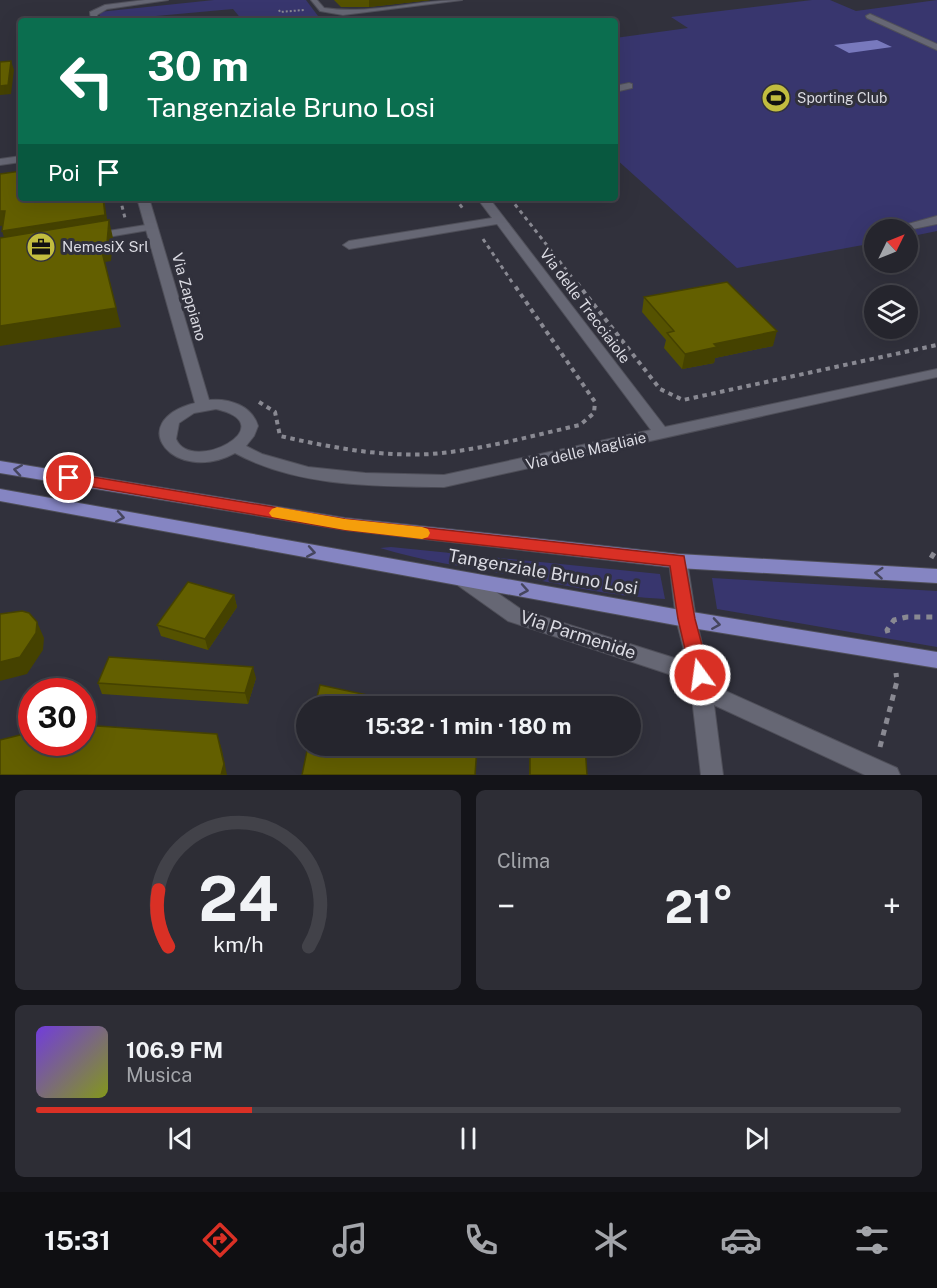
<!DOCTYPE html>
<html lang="it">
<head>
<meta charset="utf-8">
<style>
  :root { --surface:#25252d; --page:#2d2d35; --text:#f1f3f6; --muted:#a3a5aa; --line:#424249; --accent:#d93025 }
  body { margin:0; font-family:"Public Sans",sans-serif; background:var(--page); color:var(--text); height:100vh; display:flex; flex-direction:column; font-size:22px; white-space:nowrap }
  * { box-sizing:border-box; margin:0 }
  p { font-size:20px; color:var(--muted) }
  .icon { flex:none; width:33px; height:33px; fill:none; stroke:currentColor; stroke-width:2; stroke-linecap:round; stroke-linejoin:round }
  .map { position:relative; height:775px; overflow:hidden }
  .sheet { display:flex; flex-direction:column; gap:15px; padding:15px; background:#141419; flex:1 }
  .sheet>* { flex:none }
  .banner { position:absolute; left:18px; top:18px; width:600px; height:183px; border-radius:6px; box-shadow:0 6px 24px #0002,0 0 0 2px var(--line); background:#0b6e4f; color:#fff; overflow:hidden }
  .needle { width:39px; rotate:47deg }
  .fabs { position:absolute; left:864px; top:219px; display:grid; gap:12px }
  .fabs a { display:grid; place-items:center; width:54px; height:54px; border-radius:50%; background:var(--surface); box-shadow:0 6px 24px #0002,0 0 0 2px var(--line); font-size:30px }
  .speed { position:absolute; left:18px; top:678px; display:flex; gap:12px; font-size:30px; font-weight:700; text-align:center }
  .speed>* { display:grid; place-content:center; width:78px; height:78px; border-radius:50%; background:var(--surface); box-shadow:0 6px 24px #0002,0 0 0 2px var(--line); line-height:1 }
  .speed .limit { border:9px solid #d22; background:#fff; color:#111 }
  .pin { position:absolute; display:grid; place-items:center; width:51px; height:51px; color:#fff; margin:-26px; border:3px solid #fff; border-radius:50%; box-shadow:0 2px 6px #0007 }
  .me { position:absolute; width:66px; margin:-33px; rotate:346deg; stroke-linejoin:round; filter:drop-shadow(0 0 4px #0008) }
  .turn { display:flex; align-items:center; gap:21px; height:126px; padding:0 30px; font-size:27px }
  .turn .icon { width:78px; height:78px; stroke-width:2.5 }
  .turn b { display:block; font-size:42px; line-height:51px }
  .then { display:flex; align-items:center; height:57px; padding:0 30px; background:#0003; gap:12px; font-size:22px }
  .big { font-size:45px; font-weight:700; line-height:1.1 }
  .sheet .card { flex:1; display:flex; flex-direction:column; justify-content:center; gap:9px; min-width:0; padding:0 21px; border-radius:9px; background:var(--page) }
  .sheet .dial { align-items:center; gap:0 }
  .dial svg { height:156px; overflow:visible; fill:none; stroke:var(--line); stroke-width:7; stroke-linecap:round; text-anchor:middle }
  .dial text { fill:var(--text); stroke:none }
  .song { display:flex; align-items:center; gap:18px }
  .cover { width:72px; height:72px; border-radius:9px; background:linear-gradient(135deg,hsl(260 70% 55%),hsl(70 70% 35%)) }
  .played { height:6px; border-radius:3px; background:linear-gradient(90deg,var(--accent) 25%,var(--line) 25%) }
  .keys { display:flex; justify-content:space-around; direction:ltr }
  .heat { display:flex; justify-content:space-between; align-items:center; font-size:33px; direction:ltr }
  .sheet .tiles { flex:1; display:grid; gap:15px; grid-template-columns:1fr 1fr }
  .card:last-child { grid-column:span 2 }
  .trip { position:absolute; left:296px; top:696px; width:345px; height:60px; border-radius:30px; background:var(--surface); box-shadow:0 6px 24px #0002,0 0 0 2px var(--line); font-weight:700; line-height:60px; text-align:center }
  .tabs { display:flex; height:96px; justify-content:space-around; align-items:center; background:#0f0f12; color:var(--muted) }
  .tabs .icon { width:42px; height:42px }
  .tabs .on { color:var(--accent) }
  .tabs b { font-size:27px; color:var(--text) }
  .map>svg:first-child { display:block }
  .green { fill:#38366e }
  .water { fill:#7879bd }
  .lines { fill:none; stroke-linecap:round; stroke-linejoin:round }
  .lane-casing { stroke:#4f4f59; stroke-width:2 }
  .street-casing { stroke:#4f4f59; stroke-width:2 }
  .primary-casing { stroke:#4f4f59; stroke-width:2 }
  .path-far3 { stroke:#898992; stroke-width:2; stroke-dasharray:2 2; stroke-linecap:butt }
  .path-far2 { stroke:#898992; stroke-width:3; stroke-dasharray:4 4; stroke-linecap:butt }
  .path-far1 { stroke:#898992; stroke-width:4; stroke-dasharray:4.5 4.5; stroke-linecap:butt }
  .path { stroke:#898992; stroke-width:5; stroke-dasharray:6 6; stroke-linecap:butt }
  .lane { fill:#666774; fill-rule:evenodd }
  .street { fill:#666774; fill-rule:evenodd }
  .primary { fill:#8585c2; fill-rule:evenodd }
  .wall { fill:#555200 }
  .shaded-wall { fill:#454200 }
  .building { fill:#635f00; stroke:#454200; stroke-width:1.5 }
  .oneway { stroke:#46465e }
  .route { fill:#d93025; stroke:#8d1f18; stroke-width:1.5 }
  .slow { fill:#f59e0b }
  .labels { text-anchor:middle; stroke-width:6; stroke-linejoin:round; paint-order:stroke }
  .far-poi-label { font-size:14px; fill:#dbdbe3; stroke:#31313c; text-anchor:start }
  .poi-label { font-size:15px; fill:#dbdbe3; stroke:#31313c; text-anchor:start }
  .street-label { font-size:15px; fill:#dbdbe3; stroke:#31313c }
  .near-street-label { font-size:18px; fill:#dbdbe3; stroke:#31313c }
</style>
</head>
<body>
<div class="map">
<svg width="937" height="775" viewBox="0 0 937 775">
  <rect width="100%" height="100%" fill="#31313c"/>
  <path class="green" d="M214 0H306L321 20 243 21 233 9 101 21 99 12Z
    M812 0H830L856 11 937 0V231L908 237V230H874V243L737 268 615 158V38L688 28 671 17Z
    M391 547 660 574 665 599C613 597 561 584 510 575 467 567 422 561 380 548Z
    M712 578 937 591V647L717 609Z"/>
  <path class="water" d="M877 40 892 47 849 53 834 45Z"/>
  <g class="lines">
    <g class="lane-casing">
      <path id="lane" d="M311 0H317L324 8C369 15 416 0 462 0L343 15 320 11Z
        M152 224 157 227 155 229 96 239 91 236 96 233Z"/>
    </g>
    <g class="street-casing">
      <path id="street" d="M145 0H168L107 9 97 15 99 21H91L90 12 105 5Z
        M870 14 937 44V50L867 18 866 16Z
        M629 83 632 84V88L615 92V86Z
        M21 156V162L0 165V159Z
        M137 198H149L209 400C230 398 252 406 258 426L254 436 246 446 262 454 308 467 365 473 444 475 651 430 497 224 349 249 343 245 349 241 492 218 477 198H489L665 427 937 369V377L444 487C374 486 297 487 235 453 175 486 122 422 195 403ZM216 409C286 425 191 475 176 439L179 423 194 413Z
        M937 216V224L908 230H886Z
        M678 554 684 556 687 561 696 619 712 685 897 768 900 775H865L714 705 723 775H701L690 681 508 621 456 584 454 579 456 574 463 572 470 574 522 610 687 662 676 619 669 561 672 556Z"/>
    </g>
    <g class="primary-casing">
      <path id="primary" d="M0 461 345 518 678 554 937 569V583L678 568 345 530 0 473Z
        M0 489 686 611 937 652V668L686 627 0 501Z"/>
    </g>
    <path class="path-far3" d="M279 10 280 12 304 10"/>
    <path class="path-far2" d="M120 198 125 218
      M455 198 464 210
      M510 198 578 285
      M483 239 514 285"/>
    <path class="path-far1" d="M577 283 660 389 683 400 937 345
      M259 402 275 412 280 436C329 447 380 457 431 454 481 450 531 436 580 425L594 413 595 402 513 283"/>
    <path class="path" d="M931 558 937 548
      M888 633 887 630 894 620 907 617H937
      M880 747 897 681 896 673"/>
    <use href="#lane" class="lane"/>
    <use href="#street" class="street"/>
    <use href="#primary" class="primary"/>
  </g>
  <path class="wall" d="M334 0H431L369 7H341Z
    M644 297 773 346 715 358 714 363 682 369 664 348 666 340 642 312Z
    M234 595 237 607 208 650 161 636 157 625Z
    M256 678 248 704 102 694 98 683Z
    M530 746 587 775H529Z"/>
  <path class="shaded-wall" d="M369 0H431L369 7Z
    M11 61 14 70 11 94 0 95V86Z
    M103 198H104L108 226 109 220 113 238 111 261 105 262 121 327 0 346V326L7 246 2 231Z
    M0 211H5L9 225 0 226Z
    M777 331 773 346 715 358 714 363 682 369 685 354 714 344Z
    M234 595 237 607 208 650 205 639Z
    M37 622 44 638 43 650 27 674 0 681V662Z
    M253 667 256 678 248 704 245 693Z
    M217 734 222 750 227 775H221Z"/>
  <path class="building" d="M202 17 203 20 219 18 221 21H178V19Z
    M11 61 8 85 0 86V62Z
    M21 171V198H103L105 215 2 231 5 211H0V174Z
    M109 220 107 243 100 244 116 308 0 326V238Z
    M727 282 777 331 714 344 717 347 685 354 667 333 674 331 644 297Z
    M188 582 234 595 205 639 157 625Z
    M22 611 29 613 37 622 36 633 20 657 0 662V614Z
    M109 657 253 667 245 693 98 683Z
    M320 685 419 706H315Z
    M82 725 217 734 224 764 221 775H0V740L32 732V742H82Z
    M308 746H477L475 775H302Z
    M530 746H585L587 775H530Z"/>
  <defs><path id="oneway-chevron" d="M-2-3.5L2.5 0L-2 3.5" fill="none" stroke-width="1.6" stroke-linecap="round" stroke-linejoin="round" transform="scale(1.5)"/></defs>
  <g class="oneway">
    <use href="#oneway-chevron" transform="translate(18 470) rotate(-171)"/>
    <use href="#oneway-chevron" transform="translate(120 517) rotate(10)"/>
    <use href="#oneway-chevron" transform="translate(311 552) rotate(10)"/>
    <use href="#oneway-chevron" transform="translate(879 573) rotate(-176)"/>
    <use href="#oneway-chevron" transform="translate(524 590) rotate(10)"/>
    <use href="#oneway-chevron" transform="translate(716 624) rotate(9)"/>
  </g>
  <path class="route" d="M69 473 345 519 684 556 695 619 710 675 707 680 700 683 694 680 691 675 678 619 670 566 345 530 64 482 61 478Z"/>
  <path class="slow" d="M277 507 345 519 422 527 428 529 430 533 428 537 422 539 345 530 272 517 269 513 272 509Z"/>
  <defs>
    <g id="stadium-disc" transform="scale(1.5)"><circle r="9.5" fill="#c2bd3f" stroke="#31313c"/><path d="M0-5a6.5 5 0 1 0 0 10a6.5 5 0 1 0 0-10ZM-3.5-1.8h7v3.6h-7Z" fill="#111"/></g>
    <g id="office-disc" transform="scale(1.5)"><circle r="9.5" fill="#c2bd3f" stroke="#31313c"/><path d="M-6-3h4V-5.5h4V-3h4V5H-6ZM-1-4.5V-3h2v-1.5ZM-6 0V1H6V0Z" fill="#111"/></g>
  </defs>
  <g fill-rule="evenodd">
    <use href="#stadium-disc" x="776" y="98"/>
    <use href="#office-disc" x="41" y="247"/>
  </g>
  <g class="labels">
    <g class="far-poi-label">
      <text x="797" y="103">Sporting Club</text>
    </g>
    <g class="poi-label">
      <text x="62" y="252">NemesiX Srl</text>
    </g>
    <g class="street-label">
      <text transform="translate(189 297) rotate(74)" y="5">Via Zappiano</text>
      <text transform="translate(585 306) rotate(53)" y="5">Via delle Trecciaiole</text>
      <text transform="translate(586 451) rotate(-13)" y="5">Via delle Magliaie</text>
    </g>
    <g class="near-street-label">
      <text transform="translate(543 572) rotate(10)" y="6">Tangenziale Bruno Losi</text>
      <text transform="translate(578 635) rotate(18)" y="6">Via Parmenide</text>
    </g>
  </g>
</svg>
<div class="fabs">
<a><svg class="needle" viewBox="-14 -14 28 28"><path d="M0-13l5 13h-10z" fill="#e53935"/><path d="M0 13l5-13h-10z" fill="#a3a5aa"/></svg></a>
<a><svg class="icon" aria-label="layers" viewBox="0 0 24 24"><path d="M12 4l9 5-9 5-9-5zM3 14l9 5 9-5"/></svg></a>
</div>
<div class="speed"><div class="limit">30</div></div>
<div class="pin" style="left:69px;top:478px;background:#d93025"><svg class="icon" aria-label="arrive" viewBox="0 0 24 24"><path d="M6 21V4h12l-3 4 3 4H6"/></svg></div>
<svg class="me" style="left:700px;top:675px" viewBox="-20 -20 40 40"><circle r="17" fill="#d93025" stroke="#fff" stroke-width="3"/><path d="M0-11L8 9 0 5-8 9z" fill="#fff"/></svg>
<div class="trip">15:32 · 1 min · 180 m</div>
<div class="banner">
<div class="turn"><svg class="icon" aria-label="left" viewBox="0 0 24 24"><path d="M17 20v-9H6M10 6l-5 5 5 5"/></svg><div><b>30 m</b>Tangenziale Bruno Losi</div></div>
<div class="then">Poi<svg class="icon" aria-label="arrive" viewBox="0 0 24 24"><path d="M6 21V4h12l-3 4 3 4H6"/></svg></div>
</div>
</div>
<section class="sheet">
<div class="tiles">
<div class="card dial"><svg viewBox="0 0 100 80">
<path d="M14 69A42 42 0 1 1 86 69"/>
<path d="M14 69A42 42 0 0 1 9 40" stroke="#d93025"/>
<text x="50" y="56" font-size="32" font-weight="700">24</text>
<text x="50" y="72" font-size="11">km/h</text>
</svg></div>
<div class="card"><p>Clima</p>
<div class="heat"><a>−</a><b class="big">21°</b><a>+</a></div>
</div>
<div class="card">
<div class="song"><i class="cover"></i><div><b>106.9 FM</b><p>Musica</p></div></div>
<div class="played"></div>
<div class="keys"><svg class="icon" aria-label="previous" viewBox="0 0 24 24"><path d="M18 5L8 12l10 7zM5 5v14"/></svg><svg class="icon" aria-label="pause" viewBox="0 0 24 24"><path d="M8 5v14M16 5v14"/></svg><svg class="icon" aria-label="next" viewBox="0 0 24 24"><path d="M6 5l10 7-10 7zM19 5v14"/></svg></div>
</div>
</div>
</section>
<nav class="tabs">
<b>15:31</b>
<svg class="icon on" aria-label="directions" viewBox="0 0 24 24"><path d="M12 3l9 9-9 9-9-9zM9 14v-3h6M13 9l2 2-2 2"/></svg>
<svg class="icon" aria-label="music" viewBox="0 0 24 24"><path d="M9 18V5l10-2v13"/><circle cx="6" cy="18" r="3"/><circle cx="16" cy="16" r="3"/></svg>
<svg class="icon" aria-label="phone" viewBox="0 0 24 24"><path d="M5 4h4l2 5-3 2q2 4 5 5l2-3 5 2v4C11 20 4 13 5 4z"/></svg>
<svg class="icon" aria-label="climate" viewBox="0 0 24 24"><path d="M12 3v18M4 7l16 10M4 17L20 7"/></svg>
<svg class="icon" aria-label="car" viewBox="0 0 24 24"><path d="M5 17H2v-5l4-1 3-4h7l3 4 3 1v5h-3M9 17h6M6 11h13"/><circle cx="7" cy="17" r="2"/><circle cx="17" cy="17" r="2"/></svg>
<svg class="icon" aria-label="filters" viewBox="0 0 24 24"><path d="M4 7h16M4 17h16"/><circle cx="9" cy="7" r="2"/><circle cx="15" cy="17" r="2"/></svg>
</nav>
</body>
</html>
